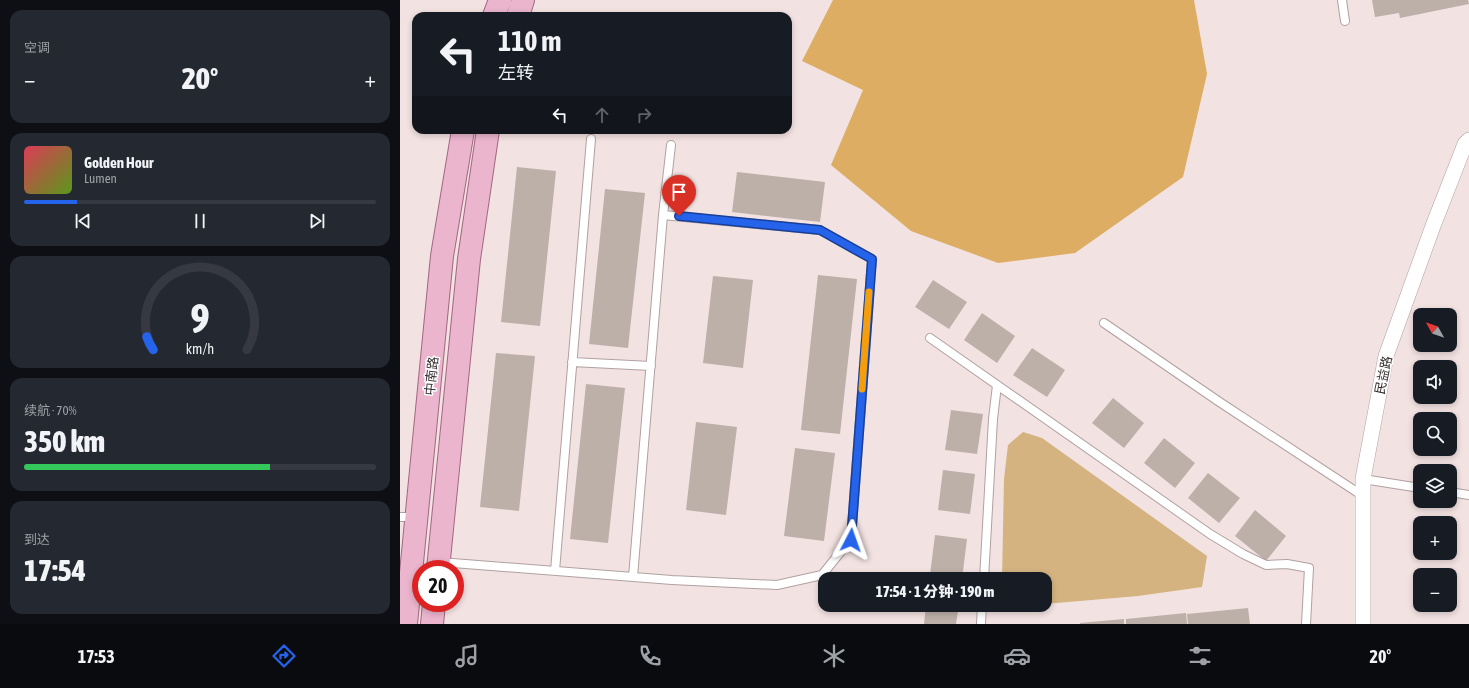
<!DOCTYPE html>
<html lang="zh">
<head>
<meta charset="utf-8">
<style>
  :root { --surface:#171b24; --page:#242831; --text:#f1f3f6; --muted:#9ea1a6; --line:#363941; --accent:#2563eb }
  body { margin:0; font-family:"Asap Condensed","Noto Sans SC",sans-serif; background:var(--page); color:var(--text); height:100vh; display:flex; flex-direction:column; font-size:15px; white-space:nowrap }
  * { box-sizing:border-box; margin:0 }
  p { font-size:13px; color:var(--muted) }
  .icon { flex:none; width:22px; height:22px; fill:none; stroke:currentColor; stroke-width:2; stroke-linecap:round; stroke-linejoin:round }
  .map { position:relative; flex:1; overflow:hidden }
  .side { display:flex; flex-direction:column; gap:10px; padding:10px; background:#0d0f14; width:400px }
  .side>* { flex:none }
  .guide { position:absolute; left:12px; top:12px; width:380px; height:122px; border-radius:12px; box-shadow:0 2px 6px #0003; background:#171b24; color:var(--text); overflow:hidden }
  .needle { width:26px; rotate:310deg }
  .buttons { position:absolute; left:1013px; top:308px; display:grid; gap:8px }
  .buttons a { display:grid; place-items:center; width:44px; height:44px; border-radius:8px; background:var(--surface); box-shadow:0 2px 6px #0003; font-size:20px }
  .speed { position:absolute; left:12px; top:560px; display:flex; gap:8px; font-size:20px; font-weight:700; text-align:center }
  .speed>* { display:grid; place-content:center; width:52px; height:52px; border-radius:50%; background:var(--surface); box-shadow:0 2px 6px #0003; line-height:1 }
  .speed .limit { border:6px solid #d22; background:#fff; color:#111 }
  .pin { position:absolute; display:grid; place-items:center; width:34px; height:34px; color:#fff; margin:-41px -17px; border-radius:50% 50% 50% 0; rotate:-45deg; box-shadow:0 0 4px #0007 }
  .pin .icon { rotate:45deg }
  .me { position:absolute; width:44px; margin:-22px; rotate:4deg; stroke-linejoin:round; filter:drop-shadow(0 0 3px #0008) }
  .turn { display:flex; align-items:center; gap:14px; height:84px; padding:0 20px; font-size:18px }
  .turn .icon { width:52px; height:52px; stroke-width:2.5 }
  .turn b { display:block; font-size:28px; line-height:34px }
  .lanes { display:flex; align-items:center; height:38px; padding:0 20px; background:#0003; justify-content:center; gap:20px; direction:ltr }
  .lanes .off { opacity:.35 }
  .big { font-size:30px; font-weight:800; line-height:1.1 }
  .side .widget { flex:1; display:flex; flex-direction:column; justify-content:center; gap:6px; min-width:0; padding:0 14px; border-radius:12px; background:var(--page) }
  .side .dial { align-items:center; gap:0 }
  .dial svg { height:104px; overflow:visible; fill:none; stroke:var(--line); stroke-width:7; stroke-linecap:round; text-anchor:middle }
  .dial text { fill:var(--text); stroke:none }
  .song { display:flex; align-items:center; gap:12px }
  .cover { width:48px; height:48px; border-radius:6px; background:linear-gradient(135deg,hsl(350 70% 55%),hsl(90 70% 35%)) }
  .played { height:4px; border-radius:2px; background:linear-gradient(90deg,var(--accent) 15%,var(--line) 15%) }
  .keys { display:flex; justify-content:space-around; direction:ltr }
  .heat { display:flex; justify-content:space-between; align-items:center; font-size:22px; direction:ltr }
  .charge { height:6px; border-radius:3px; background:linear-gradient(90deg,#34c759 70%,var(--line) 0) }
  .trip { position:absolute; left:418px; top:572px; width:234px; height:40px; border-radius:12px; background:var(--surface); box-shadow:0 2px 6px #0003; font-weight:800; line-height:40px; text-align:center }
  .menu { display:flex; height:64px; justify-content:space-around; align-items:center; background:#090b0e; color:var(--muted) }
  .menu .icon { width:28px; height:28px }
  .menu .current { color:var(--accent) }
  .menu b { font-size:18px; color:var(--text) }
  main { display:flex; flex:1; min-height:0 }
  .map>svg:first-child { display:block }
  .green { fill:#d4b381 }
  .forest { fill:#dcad63 }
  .building { fill:#bdb0a9 }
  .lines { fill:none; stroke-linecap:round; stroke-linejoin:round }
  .service-casing { stroke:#b1a1a1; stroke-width:10 }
  .minor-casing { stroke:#b1a1a1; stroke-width:16 }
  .primary-casing { stroke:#a36781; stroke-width:24 }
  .service { stroke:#fff; stroke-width:8 }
  .minor { stroke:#fff; stroke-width:15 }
  .primary { stroke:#ebb5cd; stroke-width:22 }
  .route-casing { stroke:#184099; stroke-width:10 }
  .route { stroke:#2563eb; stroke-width:7 }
  .slow { stroke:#f59e0b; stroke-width:7 }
  .labels { text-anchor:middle; stroke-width:3; stroke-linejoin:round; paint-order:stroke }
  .street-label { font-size:13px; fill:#363030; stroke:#fff }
</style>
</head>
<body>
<main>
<section class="side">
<div class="widget"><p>空调</p>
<div class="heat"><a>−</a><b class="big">20°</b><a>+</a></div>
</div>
<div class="widget">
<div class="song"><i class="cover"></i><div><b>Golden Hour</b><p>Lumen</p></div></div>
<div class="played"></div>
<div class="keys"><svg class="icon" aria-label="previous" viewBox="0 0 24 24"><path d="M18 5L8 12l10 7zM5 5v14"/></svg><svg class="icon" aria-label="pause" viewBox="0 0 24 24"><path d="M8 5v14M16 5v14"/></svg><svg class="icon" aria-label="next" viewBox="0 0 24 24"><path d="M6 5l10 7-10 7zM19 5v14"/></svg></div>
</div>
<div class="widget dial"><svg viewBox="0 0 100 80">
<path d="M14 69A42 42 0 1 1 86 69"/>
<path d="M14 69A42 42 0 0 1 9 59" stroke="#2563eb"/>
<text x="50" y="56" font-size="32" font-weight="700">9</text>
<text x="50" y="72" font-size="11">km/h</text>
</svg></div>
<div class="widget"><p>续航 · 70%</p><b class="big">350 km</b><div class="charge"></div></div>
<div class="widget"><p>到达</p><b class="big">17:54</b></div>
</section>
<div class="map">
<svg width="1069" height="624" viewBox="0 0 1069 624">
  <rect width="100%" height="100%" fill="#f2e2e1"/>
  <path class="green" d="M623 432 642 438 807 556 802 587 738 596 645 604V579H602L604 479 608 445Z"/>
  <path class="forest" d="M433 0H794L807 74 783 177 675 253 598 263 511 231 431 165 463 90 402 61Z"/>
  <path class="building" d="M972 0H1068L1069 4 1000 18 999 13 975 17Z
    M117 167 156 171 140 326 101 322Z
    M337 172 425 182 420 222 332 212Z
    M205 189 245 193 228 348 189 344Z
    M418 275 457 279 440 434 401 430Z
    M313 276 353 280 343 368 303 363Z
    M533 280 567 302 549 329 515 307Z
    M582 313 615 336 597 363 564 340Z
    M632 348 665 370 647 397 613 375Z
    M96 353 135 356 119 511 80 507Z
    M186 384 225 388 208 543 170 539Z
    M713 398 744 423 724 448 692 423Z
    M551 410 583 414 577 454 545 450Z
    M296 422 337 427 326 515 286 510Z
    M764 438 795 463 775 488 744 463Z
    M395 448 435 453 424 541 384 536Z
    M543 470 575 474 570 514 538 510Z
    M808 473 840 498 819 523 788 498Z
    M855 510 886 536 866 561 835 536Z
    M535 535 567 539 562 579 530 575Z
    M526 605H559L556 624H524Z
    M848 608 850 624H788L787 614Z
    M786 613 787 624H726V619Z
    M724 619V624H680V623Z"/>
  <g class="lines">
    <g class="service-casing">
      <path id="service" d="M942 0 945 21
        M704 323 821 403 963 496
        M530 338 810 534 843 554 866 565 887 564 909 568 906 624
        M172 362 251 366
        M963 479 1020 488
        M1050 492 1069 495
        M0 517H15
        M40 562 272 580 377 585 422 575 451 539 472 259 420 230 263 215
        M155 571 191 139
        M233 577 263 215 271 145
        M584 579 593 419 597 385
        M581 624 582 605"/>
    </g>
    <g class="minor-casing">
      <path id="minor" d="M963 624V479L986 356 1033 226 1065 144 1069 140"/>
    </g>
    <g class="primary-casing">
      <path id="primary" d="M94 16 100 0
        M118 16 123 0
        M38 569 69 259 88 130
        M6 624 42 256 63 130
        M32 624 34 603"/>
    </g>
    <use href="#service" class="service"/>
    <use href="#minor" class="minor"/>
    <use href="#primary" class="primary"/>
  </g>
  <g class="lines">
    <g class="route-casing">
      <path id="route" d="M279 216 420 230 472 259 451 540"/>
    </g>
    <use href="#route" class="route"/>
    <path class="slow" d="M462 389 469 292"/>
  </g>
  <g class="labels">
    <g class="street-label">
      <text transform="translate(983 375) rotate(-78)" y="5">民益路</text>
      <text transform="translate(31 376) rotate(-84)" y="5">中南路</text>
    </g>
  </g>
</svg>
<div class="buttons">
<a><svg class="needle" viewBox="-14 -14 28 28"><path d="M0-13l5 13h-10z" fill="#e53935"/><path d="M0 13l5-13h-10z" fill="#9ea1a6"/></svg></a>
<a><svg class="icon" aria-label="sound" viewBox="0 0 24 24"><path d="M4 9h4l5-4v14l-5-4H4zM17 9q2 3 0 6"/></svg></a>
<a><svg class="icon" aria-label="search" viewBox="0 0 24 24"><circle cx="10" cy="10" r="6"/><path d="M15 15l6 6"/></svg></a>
<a><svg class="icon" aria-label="layers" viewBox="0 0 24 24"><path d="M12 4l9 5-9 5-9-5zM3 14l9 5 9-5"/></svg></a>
<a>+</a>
<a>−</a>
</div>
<div class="speed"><div class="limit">20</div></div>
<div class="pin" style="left:279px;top:216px;background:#d93025"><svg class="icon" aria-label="arrive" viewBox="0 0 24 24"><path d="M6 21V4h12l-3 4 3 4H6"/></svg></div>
<svg class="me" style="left:451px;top:540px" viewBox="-20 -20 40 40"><path d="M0-17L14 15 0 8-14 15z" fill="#2563eb" stroke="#fff" stroke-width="4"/></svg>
<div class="trip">17:54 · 1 分钟 · 190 m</div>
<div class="guide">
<div class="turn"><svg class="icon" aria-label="left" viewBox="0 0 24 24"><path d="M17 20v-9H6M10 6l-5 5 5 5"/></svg><div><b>110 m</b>左转</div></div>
<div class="lanes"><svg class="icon" aria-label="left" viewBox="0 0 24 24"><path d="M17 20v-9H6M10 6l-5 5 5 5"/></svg><svg class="icon off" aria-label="ahead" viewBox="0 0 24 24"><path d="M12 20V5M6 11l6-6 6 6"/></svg><svg class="icon off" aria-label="right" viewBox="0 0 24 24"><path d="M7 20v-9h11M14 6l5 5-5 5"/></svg></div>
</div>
</div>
</main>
<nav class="menu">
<b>17:53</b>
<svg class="icon current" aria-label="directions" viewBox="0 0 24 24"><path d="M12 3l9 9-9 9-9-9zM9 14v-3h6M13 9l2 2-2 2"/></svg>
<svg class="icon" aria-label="music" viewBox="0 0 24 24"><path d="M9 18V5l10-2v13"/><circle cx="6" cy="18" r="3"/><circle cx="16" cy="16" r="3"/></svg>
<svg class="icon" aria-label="phone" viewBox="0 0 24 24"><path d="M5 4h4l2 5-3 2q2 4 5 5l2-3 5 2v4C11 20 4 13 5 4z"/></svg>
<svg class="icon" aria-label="climate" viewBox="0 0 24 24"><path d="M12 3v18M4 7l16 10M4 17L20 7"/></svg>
<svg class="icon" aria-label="car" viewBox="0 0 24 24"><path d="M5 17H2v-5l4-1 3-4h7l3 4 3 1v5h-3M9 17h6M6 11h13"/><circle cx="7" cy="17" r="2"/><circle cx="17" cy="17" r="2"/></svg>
<svg class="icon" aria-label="filters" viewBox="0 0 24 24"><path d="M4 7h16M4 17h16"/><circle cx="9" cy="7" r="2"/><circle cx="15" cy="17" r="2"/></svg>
<b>20°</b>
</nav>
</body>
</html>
